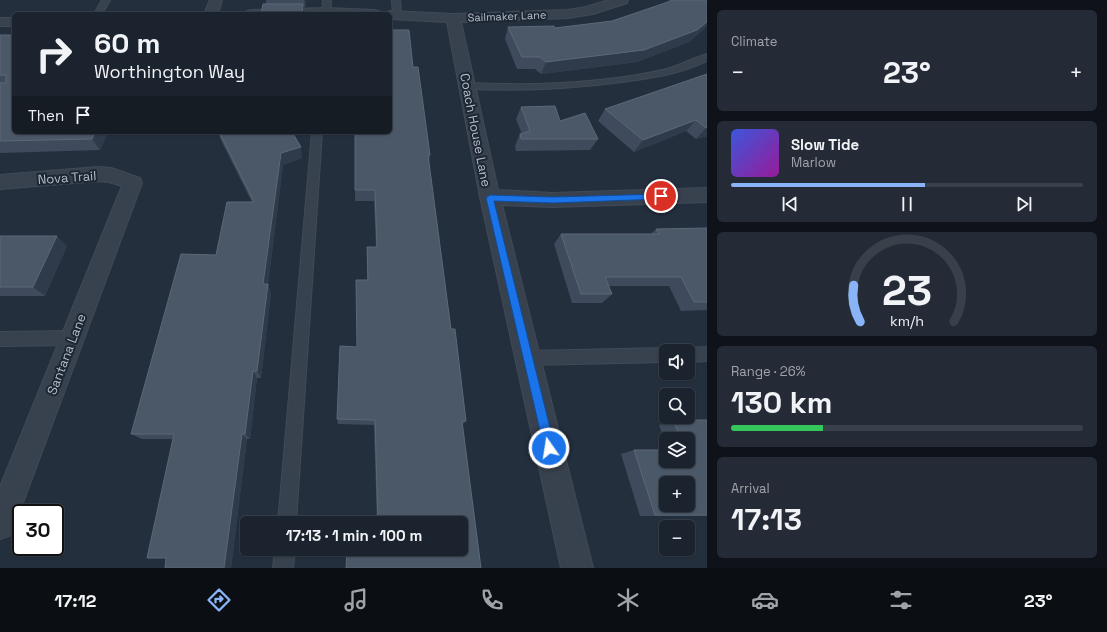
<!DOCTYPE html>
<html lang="en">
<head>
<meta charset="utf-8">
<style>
  :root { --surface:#1b232e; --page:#242b36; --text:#f1f3f6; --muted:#a0a4aa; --line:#39404a; --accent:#8ab4f8 }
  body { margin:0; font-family:"Space Grotesk",sans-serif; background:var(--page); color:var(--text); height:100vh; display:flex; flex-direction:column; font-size:15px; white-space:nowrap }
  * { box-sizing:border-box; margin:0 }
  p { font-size:13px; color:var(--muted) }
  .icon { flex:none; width:22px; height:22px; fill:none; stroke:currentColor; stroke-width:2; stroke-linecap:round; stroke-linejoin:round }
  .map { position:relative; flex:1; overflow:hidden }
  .drawer { display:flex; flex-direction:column; gap:10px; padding:10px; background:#0f1319; width:400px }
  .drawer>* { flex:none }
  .banner { position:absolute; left:12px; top:12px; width:380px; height:122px; border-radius:6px; box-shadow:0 1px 3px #0004,0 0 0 1px var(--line); background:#1b232e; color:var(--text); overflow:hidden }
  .controls { position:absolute; left:659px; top:344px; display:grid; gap:8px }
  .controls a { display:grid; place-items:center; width:36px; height:36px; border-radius:6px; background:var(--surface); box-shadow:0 1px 3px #0004,0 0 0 1px var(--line); font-size:20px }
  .speed { position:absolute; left:12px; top:504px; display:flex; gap:8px; font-size:20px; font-weight:700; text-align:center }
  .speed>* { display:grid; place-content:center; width:52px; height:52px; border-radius:50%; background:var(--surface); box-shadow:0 1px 3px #0004,0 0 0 1px var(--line); line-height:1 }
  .speed .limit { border:2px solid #111; border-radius:6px; background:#fff; color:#111 }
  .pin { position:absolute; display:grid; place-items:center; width:34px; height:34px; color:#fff; margin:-17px; border:2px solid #fff; border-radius:50%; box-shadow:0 1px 4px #0007 }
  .me { position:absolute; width:44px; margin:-22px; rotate:347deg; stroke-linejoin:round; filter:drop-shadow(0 0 3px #0008) }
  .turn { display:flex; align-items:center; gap:14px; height:84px; padding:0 16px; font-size:18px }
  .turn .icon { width:52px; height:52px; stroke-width:2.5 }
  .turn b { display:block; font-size:28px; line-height:34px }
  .then { display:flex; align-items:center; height:38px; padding:0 16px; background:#0003; gap:8px; font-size:15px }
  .big { font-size:30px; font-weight:700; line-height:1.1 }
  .drawer .tile { flex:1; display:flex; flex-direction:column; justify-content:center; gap:6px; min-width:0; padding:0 14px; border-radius:6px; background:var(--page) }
  .drawer .dial { align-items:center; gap:0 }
  .dial svg { height:104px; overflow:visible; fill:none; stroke:var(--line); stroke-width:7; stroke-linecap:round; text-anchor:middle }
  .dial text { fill:var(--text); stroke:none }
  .song { display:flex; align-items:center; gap:12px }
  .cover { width:48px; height:48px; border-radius:6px; background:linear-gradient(135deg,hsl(230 70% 55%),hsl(300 70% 35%)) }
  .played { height:4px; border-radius:2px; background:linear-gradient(90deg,var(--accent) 55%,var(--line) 55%) }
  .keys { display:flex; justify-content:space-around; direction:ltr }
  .heat { display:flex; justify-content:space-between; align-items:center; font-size:22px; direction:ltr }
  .charge { height:6px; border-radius:3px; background:linear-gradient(90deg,#34c759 26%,var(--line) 0) }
  .trip { position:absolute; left:240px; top:516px; width:228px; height:40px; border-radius:6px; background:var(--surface); box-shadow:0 1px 3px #0004,0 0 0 1px var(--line); font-weight:700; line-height:40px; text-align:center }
  .tabs { display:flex; height:64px; justify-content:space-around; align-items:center; background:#0b0e12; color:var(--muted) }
  .tabs .icon { width:28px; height:28px }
  .tabs .selected { color:var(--accent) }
  .tabs b { font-size:18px; color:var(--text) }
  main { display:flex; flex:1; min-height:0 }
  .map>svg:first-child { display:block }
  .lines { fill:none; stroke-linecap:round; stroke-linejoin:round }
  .service-casing { stroke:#414a57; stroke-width:2 }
  .minor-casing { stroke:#414a57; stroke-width:2 }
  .service { fill:#38414e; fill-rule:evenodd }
  .minor { fill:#38414e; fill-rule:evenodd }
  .wall { fill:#3f4b5c }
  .shaded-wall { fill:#2f3b4b }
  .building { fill:#4b5868; stroke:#5c6777; fill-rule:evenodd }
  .route { fill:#1a73e8; stroke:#114b97 }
  .labels { text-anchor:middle; stroke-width:4; stroke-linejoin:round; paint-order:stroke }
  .far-street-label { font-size:11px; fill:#b4bcc9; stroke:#1d2633 }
  .street-label { font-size:13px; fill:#b4bcc9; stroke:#1d2633 }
</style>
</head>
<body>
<main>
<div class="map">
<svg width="707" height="568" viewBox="0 0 707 568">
  <rect width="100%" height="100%" fill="#242f3e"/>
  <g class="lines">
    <g class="service-casing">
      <path id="service" d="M102 0H110L102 14H94Z
        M323 0H331L330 14H322Z
        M392 0H400L401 15 400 17H394L393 15Z
        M707 54V61C681 74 651 78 622 82 570 89 519 91 467 89L462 86 467 83C533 86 602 84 667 69 681 65 693 58 707 54Z
        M312 132H322L296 523H278Z
        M73 331 78 333 81 338 78 343 73 345 0 346V332Z
        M707 347V361L688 362V351H682L688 348Z
        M666 348 672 351H666V362L528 365 523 363 520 358 523 353 528 351Z
        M275 549H295L293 568H273Z"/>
    </g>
    <g class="minor-casing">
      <path id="minor" d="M210 0H222L218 14H204Z
        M609 0H628L627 3 593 14 568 18 461 22 498 190 553 193 707 188V202L553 207 502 205 593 568H561L480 197 447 22 390 19V14H384L390 11 453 14 568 10 586 7Z
        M326 8 374 10 379 11 381 14H245L247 11 252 10Z
        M0 18H14V26H0Z
        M98 167 111 168 140 178 142 183 15 524 11 535 0 539V487L122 186 109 182 98 181 0 189V175Z"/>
    </g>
    <use href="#service" class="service"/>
    <use href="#minor" class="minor"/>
  </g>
  <path class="wall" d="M266 0H306L305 7H303L304 14H261L266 4Z
    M707 0V26L689 42 637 62 541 74 535 69H517L505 39 508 27 555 28 612 21Z
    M0 35 14 132H108L100 150 0 153Z
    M413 67 430 155 429 162 451 329 466 421 462 425 481 568 377 523 374 425 338 424 337 419 357 347 367 280V247H376L374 201H355V132Z
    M707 74V136L696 139 686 131 634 152 598 121 605 109Z
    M521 107 560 121 598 139 590 150 516 151 515 146 520 134H522L516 119Z
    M211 132H292L302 158 283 165 268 284 271 293 261 378H257L250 439H247L231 568H165L166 558 173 439H142L131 434 216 255 252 202 221 140 218 132Z
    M707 228V310L681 311 669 286H608L612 294 602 303H572L554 244 561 234H651L656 229Z
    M0 236 67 246 45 296H0Z
    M673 420H707V516H640L621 454 634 450 688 461V439H666V444L659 425Z"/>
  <path class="shaded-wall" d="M304 0H306L305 7Z
    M303 4 304 14H302Z
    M707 22V26L689 42 637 62 541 74 546 62Z
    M696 120 686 131 634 152 643 140Z
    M707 127V136L696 139 706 128Z
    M95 132H108L100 150 92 139Z
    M301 147 302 158 283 165 267 293 263 284 281 153Z
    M57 236 67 246 45 296 33 287Z
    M268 284 271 293 261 378 257 371Z
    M253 371 257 378 250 439 245 434Z
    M242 434 247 439 231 568H224Z"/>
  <path class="building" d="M671 0H707V22L697 30 644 50 546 62 540 57H522L508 27 554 26 555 28 612 21 668 2Z
    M263 4H303L302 14H261Z
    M390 30H409L413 67H418L430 155H428L451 329H455L466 421H462L481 568H346L347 549H461V523H347H378L375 420 337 419 340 346 357 347 356 280H368L367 247H377L375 190H355V132H390Z
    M0 35H14V132H95L92 139 0 141V83H6V75H0Z
    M707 74V127L706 128 696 120 643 140 605 109Z
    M555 106 560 121 585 113 598 139H521L520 134 530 131 521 107Z
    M219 132H292L301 147 281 153 263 284H268L257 371H253L245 434H242L224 568H165L166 558H147L174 434H131L181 254 216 255 227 202H254Z
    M707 228V302H694L681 277H605L612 294H581L561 234H659L656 229Z
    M0 236H57L33 287H0Z
    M673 420H707V515H655L634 450H666V461H688V439H681ZM666 483H688V505H666Z"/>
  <path class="route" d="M661 194 665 196 661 199 553 203 494 201 555 448 553 452 549 454 545 452 486 198 490 195 553 197Z"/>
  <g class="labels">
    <g class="far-street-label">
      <text transform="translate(507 16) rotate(-2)" y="4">Sailmaker Lane</text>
    </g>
    <g class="street-label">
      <text transform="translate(476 130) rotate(79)" y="5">Coach House Lane</text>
      <text transform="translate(67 177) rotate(-4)" y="5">Nova Trail</text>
      <text transform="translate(66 354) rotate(-69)" y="5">Santana Lane</text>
    </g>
  </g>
</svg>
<div class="controls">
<a><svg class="icon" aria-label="sound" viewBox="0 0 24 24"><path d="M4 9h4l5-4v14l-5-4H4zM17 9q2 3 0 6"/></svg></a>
<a><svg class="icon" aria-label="search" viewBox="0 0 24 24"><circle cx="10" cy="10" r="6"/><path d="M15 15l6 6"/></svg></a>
<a><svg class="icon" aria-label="layers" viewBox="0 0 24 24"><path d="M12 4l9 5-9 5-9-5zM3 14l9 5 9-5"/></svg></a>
<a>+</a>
<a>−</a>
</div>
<div class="speed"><div class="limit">30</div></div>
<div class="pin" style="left:661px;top:196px;background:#d93025"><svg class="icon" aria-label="arrive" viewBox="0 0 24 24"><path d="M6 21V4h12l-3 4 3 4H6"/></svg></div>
<svg class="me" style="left:549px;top:448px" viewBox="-20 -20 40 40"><circle r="17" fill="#1a73e8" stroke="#fff" stroke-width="3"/><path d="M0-11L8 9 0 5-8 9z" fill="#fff"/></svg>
<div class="trip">17:13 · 1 min · 100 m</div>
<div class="banner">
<div class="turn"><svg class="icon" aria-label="right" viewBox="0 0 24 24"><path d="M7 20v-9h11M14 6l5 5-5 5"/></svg><div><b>60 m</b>Worthington Way</div></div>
<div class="then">Then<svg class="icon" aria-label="arrive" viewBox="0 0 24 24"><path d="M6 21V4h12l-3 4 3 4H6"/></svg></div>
</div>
</div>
<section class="drawer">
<div class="tile"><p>Climate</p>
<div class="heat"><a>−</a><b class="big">23°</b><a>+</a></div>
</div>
<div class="tile">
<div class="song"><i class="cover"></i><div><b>Slow Tide</b><p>Marlow</p></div></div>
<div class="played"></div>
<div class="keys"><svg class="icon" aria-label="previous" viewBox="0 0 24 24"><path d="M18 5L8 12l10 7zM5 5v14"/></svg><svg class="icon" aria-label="pause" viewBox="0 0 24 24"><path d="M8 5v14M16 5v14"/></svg><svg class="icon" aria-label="next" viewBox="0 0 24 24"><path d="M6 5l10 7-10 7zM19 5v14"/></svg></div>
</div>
<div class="tile dial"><svg viewBox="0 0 100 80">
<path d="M14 69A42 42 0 1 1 86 69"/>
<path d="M14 69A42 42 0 0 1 9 41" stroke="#8ab4f8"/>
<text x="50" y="56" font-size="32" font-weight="700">23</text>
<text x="50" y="72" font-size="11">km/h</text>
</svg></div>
<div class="tile"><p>Range · 26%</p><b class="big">130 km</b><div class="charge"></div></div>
<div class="tile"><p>Arrival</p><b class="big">17:13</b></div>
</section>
</main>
<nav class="tabs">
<b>17:12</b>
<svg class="icon selected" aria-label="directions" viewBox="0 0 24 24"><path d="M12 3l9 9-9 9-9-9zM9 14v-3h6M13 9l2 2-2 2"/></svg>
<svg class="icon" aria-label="music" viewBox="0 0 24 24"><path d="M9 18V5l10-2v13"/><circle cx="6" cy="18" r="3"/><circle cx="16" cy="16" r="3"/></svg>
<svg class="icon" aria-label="phone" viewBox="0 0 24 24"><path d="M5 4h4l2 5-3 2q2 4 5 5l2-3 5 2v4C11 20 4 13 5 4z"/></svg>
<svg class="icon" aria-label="climate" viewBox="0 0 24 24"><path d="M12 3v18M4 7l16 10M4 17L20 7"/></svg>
<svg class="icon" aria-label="car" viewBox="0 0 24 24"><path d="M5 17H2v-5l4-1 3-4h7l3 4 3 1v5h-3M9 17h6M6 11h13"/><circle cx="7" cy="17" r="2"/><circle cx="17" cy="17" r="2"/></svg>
<svg class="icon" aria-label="filters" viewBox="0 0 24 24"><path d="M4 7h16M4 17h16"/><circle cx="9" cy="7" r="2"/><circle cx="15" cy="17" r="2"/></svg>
<b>23°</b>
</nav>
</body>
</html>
